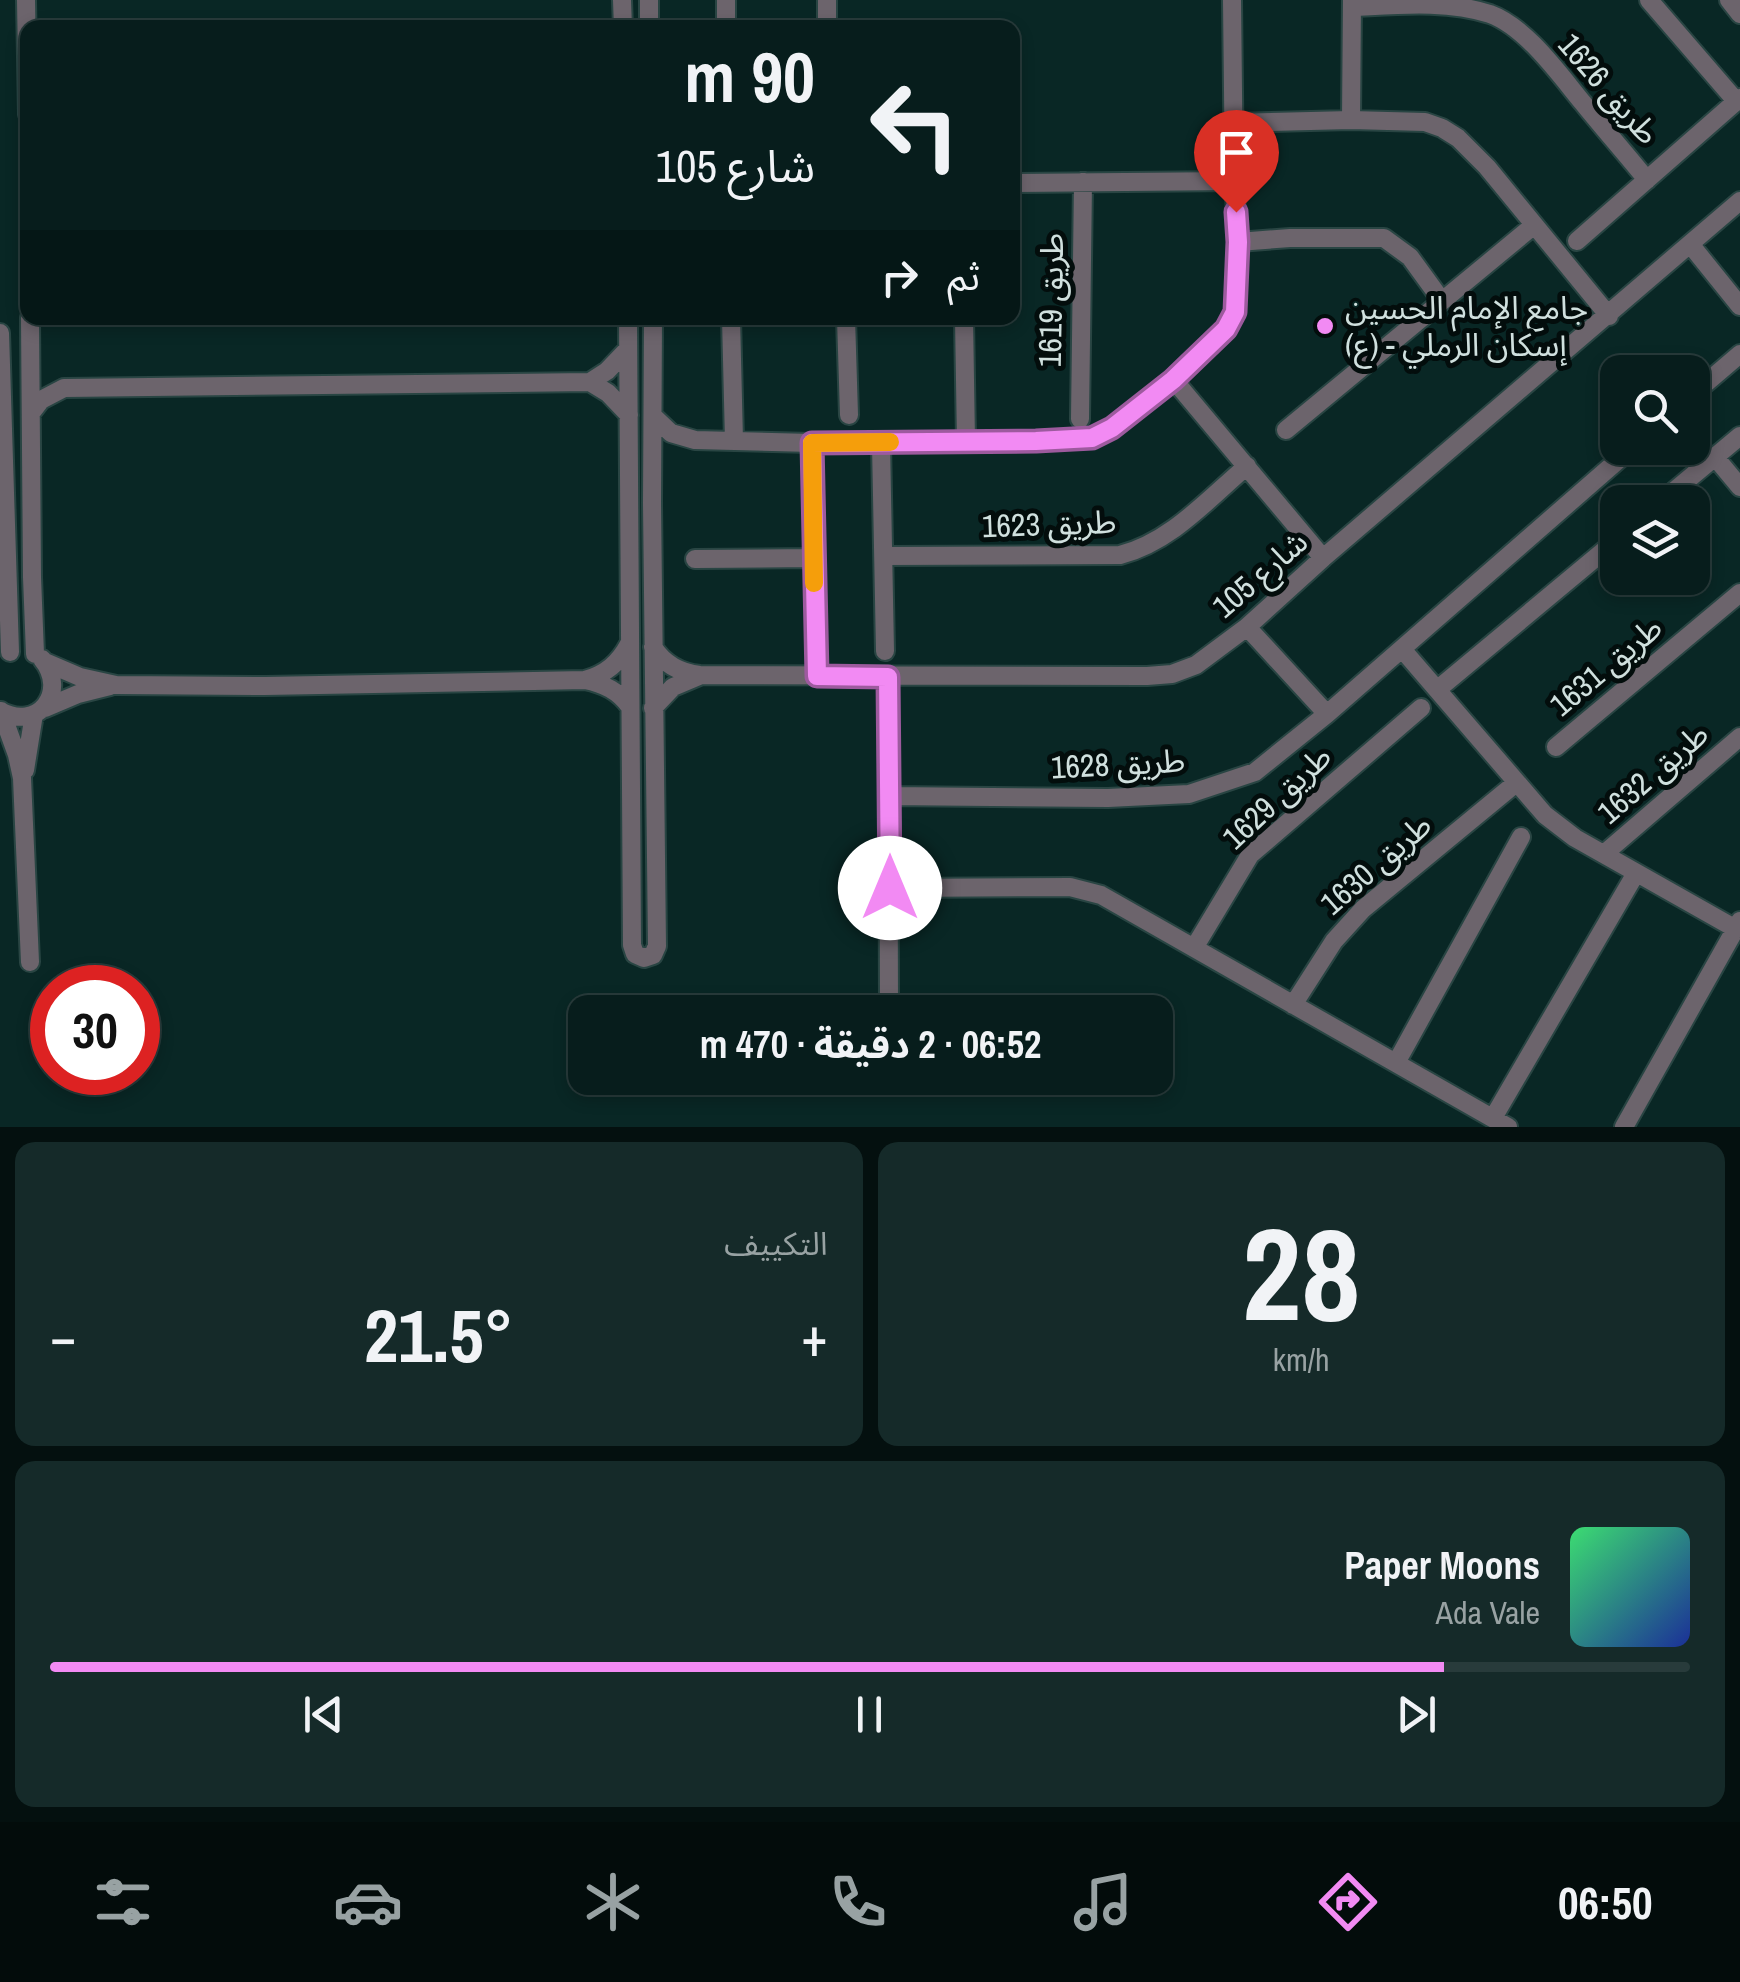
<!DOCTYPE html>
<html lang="ar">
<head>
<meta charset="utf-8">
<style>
  :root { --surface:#071d1c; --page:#152a29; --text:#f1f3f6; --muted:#98a2a3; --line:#283b3b; --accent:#f28af3 }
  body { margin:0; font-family:"Archivo Narrow","Noto Sans Arabic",sans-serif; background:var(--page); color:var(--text); direction:rtl; height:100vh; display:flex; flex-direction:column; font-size:38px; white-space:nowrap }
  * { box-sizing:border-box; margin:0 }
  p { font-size:32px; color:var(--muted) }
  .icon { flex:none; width:55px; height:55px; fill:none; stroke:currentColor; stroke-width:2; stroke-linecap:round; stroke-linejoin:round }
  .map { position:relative; height:1127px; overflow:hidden; direction:ltr }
  .sheet { display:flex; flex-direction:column; gap:15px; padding:15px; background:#04100f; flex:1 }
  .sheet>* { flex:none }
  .guide { position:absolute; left:20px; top:20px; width:1000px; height:305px; border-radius:20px; box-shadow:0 5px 15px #0003,0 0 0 2px var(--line); direction:rtl; background:#071d1c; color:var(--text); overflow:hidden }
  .tools { position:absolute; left:1600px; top:355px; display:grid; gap:20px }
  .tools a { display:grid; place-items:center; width:110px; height:110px; border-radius:20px; background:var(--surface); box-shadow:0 5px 15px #0003,0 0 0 2px var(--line); font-size:50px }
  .speed { position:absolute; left:30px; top:965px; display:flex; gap:20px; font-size:50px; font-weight:700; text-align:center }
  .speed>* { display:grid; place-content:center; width:130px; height:130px; border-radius:50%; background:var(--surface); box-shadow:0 5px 15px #0003,0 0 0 2px var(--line); line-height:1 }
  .speed .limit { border:15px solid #d22; background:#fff; color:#111 }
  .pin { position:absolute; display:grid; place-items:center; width:85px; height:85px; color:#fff; margin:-102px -42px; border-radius:50% 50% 50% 0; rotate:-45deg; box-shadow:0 0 10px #0007 }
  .pin .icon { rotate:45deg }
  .me { position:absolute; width:110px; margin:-55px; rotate:0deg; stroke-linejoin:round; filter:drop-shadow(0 0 8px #0008) }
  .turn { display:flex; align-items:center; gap:35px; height:210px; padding:0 40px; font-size:45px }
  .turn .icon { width:130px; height:130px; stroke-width:2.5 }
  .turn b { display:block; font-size:70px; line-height:85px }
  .then { display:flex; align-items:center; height:95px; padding:0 40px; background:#0003; gap:20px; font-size:38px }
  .big { font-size:75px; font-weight:700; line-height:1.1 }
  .sheet .widget { flex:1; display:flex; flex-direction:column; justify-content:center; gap:15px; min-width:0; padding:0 35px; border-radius:20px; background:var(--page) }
  .sheet .dial { align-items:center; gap:0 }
  .dial b { font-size:130px; line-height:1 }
  .song { display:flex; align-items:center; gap:30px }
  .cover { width:120px; height:120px; border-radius:15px; background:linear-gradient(135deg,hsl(140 70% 55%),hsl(230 70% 35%)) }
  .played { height:10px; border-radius:5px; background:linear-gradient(90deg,var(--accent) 85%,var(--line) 85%) }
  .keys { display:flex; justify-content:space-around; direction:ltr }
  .heat { display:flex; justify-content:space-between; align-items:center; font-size:55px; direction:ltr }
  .sheet .tiles { flex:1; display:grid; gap:15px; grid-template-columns:1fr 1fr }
  .widget:last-child { grid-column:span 2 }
  .trip { position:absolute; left:568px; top:995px; width:605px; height:100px; border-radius:20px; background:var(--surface); box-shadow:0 5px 15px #0003,0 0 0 2px var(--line); font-weight:700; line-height:100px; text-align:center; direction:rtl }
  .tab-bar { display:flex; height:160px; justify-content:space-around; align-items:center; background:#030c0b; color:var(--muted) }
  .tab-bar .icon { width:70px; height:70px }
  .tab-bar .on { color:var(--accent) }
  .tab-bar b { font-size:45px; color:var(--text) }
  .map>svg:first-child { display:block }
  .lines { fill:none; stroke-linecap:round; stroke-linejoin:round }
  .street-casing { stroke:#294543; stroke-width:22 }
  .street { stroke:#6c646c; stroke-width:18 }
  .route-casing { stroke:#9d5a9e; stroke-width:25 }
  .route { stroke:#f28af3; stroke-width:18 }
  .slow { stroke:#f59e0b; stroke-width:18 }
  .poi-dot { fill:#f28af3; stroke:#030d0c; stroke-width:4 }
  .labels { text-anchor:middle; stroke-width:10; stroke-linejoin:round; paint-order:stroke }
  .street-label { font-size:32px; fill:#d0e0de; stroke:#030d0c }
  .poi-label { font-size:32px; fill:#d0e0de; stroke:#030d0c; text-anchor:start }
</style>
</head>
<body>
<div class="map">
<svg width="1740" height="1127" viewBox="0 0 1740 1127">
  <rect width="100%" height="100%" fill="#092725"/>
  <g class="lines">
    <g class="street-casing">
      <path id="street" d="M26 0 28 114
        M622 0 623 28
        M649 0V28
        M726 0V28
        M827 0V28
        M1649 0 1737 102
        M1729 0 1740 14
        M1353 7C1397 5 1447 0 1490 14 1526 27 1559 74 1583 103 1604 129 1626 154 1647 180
        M1351 120 1352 0
        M1234 123 1351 120 1425 122 1442 128 1458 138 1487 167 1609 316
        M1012 183 1234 181
        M1577 241 1740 98
        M1238 242 1290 238H1384L1410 257 1442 301
        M1690 244 1740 306
        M30 318 32 577 35 654
        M628 318 632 945 635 954 644 958 653 955 657 946 652 503 653 318
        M731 318 734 441
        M846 318 849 415
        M964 318 966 442
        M0 333 10 652
        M1173 379 1323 558
        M590 382 608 393 629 415
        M1692 395 1740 354
        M31 413 41 400 64 388 590 382 607 371 628 349
        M653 416 671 433 695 440 812 443 1036 441 1092 438 1113 428 1173 379 1226 329 1235 311 1238 242 1234 181 1232 0
        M1080 419 1083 182
        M1286 430 1533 226
        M812 443 817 676
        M881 443 885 651
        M1715 457 1740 487
        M1661 502 1740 436
        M884 556 1120 555C1171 542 1208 499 1247 466
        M695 559 813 558
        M1247 627 1327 714
        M653 647C664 664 679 673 700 675L1147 676 1172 674 1196 665 1247 627 1323 558 1740 201
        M1402 649 1545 815 1575 838 1736 929
        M45 662 80 677 116 685 265 686 585 680C604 684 619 691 630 707
        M888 677 889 1005
        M585 680C606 674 619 663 629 644
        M1438 689 1618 539
        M45 708 78 694 110 686
        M653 708 673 687 699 676
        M0 711C38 732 69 692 42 659
        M1 711 17 755 22 778 30 962
        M1556 747 1740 593
        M25 770 34 714
        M889 796 1108 798 1189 794 1255 772 1327 714 1632 448
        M1605 853 1740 737
        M890 888 1070 887 1101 895 1508 1127
        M1194 948 1250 855 1421 708
        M1293 1005 1334 941 1363 909 1516 783
        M1396 1063 1521 837
        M1493 1118 1636 873
        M1624 1127 1740 921"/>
    </g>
    <use href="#street" class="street"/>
  </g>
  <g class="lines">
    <g class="route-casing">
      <path id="route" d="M890 888 888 677 817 676 812 443 1036 441 1092 438 1112 428 1173 380 1226 329 1235 312 1238 242 1236 212"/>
    </g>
    <use href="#route" class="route"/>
    <path class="slow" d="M814 583 812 443 890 442"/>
  </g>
  <circle class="poi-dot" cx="1325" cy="326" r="10"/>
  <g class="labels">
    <g class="street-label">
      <text transform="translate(1609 89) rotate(49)" y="11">طريق 1626</text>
      <text transform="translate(1051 300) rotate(-89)" y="11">طريق 1619</text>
      <text transform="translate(1049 524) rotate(-2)" y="11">طريق 1623</text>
      <text transform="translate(1260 574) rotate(-41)" y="11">شارع 105</text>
      <text transform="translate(1606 666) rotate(-40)" y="11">طريق 1631</text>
      <text transform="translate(1118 764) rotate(-3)" y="11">طريق 1628</text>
      <text transform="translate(1653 773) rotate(-41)" y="11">طريق 1632</text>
      <text transform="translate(1277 797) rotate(-43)" y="11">طريق 1629</text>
      <text transform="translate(1376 864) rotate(-41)" y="11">طريق 1630</text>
    </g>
    <g class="poi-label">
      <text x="1345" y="319">جامع الإمام الحسين<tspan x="1345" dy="37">(ع) - إسكان الرملي</tspan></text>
    </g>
  </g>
</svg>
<div class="tools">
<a><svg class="icon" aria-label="search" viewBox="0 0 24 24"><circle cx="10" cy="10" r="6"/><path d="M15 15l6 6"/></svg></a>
<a><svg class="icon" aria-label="layers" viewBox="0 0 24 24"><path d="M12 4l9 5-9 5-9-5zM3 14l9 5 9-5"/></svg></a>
</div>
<div class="speed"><div class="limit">30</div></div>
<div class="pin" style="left:1236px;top:212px;background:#d93025"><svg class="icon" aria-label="arrive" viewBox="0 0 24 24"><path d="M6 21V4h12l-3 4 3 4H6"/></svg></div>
<svg class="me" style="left:890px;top:888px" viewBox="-20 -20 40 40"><circle r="19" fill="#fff"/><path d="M0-13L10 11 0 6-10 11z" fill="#f28af3"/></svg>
<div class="trip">06:52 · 2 دقيقة · 470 m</div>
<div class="guide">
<div class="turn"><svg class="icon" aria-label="left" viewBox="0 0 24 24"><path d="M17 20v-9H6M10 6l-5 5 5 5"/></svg><div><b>90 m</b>شارع 105</div></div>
<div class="then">ثم<svg class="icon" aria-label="right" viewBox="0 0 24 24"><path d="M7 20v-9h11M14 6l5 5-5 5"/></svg></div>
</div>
</div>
<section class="sheet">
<div class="tiles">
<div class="widget dial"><b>28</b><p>km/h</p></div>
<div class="widget"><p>التكييف</p>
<div class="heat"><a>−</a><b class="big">21.5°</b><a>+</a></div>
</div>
<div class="widget">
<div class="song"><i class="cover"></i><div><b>Paper Moons</b><p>Ada Vale</p></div></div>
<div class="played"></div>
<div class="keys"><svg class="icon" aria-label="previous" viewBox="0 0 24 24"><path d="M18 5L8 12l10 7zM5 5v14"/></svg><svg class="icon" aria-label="pause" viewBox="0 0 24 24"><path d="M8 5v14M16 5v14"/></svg><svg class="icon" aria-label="next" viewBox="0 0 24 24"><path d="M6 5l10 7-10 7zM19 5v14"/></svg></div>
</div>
</div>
</section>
<nav class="tab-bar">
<b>06:50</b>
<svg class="icon on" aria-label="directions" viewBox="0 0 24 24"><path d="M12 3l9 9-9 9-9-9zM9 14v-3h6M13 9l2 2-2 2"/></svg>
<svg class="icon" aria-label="music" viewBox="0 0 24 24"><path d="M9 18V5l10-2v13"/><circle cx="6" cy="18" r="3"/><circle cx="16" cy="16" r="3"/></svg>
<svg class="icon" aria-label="phone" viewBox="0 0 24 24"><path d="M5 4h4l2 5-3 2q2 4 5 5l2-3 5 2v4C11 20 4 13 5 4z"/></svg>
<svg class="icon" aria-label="climate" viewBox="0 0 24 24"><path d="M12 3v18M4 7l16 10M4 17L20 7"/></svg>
<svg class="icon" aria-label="car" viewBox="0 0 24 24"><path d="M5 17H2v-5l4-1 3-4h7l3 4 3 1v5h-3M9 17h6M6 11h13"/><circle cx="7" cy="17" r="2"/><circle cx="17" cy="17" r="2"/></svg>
<svg class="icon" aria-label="filters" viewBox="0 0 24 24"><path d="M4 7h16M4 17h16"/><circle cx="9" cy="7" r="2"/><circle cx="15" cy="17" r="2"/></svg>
</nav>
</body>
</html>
